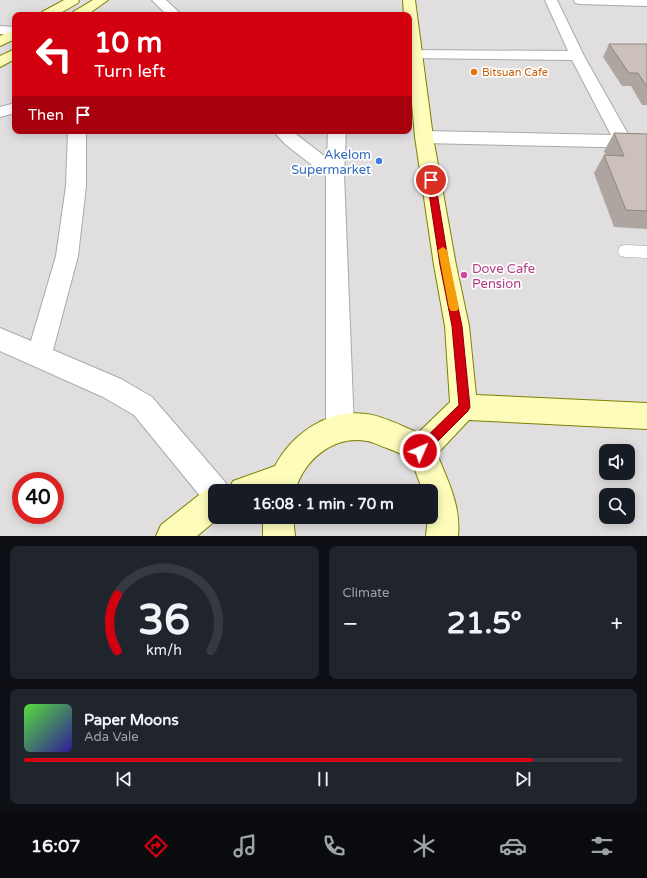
<!DOCTYPE html>
<html lang="en">
<head>
<meta charset="utf-8">
<style>
  :root { --surface:#171b24; --page:#20242c; --text:#f1f3f6; --muted:#9ea1a6; --line:#363941; --accent:#d3000f }
  body { margin:0; font-family:"Varela Round",sans-serif; background:var(--page); color:var(--text); height:100vh; display:flex; flex-direction:column; font-size:15px; white-space:nowrap }
  * { box-sizing:border-box; margin:0 }
  p { font-size:13px; color:var(--muted) }
  .icon { flex:none; width:22px; height:22px; fill:none; stroke:currentColor; stroke-width:2; stroke-linecap:round; stroke-linejoin:round }
  .map { position:relative; height:536px; overflow:hidden }
  .side { display:flex; flex-direction:column; gap:10px; padding:10px; background:#0d0f14; flex:1 }
  .side>* { flex:none }
  .guide { position:absolute; left:12px; top:12px; width:400px; height:122px; border-radius:8px; box-shadow:0 2px 10px #0003; background:#d3000f; color:#fff; overflow:hidden }
  .tools { position:absolute; left:599px; top:444px; display:grid; gap:8px }
  .tools a { display:grid; place-items:center; width:36px; height:36px; border-radius:8px; background:var(--surface); box-shadow:0 2px 10px #0003; font-size:20px }
  .speed { position:absolute; left:12px; top:472px; display:flex; gap:8px; font-size:20px; font-weight:700; text-align:center }
  .speed>* { display:grid; place-content:center; width:52px; height:52px; border-radius:50%; background:var(--surface); box-shadow:0 2px 10px #0003; line-height:1 }
  .speed .limit { border:6px solid #d22; background:#fff; color:#111 }
  .pin { position:absolute; display:grid; place-items:center; width:34px; height:34px; color:#fff; margin:-17px; border:2px solid #fff; border-radius:50%; box-shadow:0 1px 4px #0007 }
  .me { position:absolute; width:44px; margin:-22px; rotate:45deg; stroke-linejoin:round; filter:drop-shadow(0 0 3px #0008) }
  .turn { display:flex; align-items:center; gap:14px; height:84px; padding:0 16px; font-size:18px }
  .turn .icon { width:52px; height:52px; stroke-width:2.5 }
  .turn b { display:block; font-size:28px; line-height:34px }
  .then { display:flex; align-items:center; height:38px; padding:0 16px; background:#0003; gap:8px; font-size:15px }
  .big { font-size:30px; font-weight:700; line-height:1.1 }
  .side .card { flex:1; display:flex; flex-direction:column; justify-content:center; gap:6px; min-width:0; padding:0 14px; border-radius:8px; background:var(--page) }
  .side .dial { align-items:center; gap:0 }
  .dial svg { height:104px; overflow:visible; fill:none; stroke:var(--line); stroke-width:7; stroke-linecap:round; text-anchor:middle }
  .dial text { fill:var(--text); stroke:none }
  .song { display:flex; align-items:center; gap:12px }
  .cover { width:48px; height:48px; border-radius:6px; background:linear-gradient(135deg,hsl(110 70% 55%),hsl(250 70% 35%)) }
  .played { height:4px; border-radius:2px; background:linear-gradient(90deg,var(--accent) 85%,var(--line) 85%) }
  .keys { display:flex; justify-content:space-around; direction:ltr }
  .heat { display:flex; justify-content:space-between; align-items:center; font-size:22px; direction:ltr }
  .side .tiles { flex:1; display:grid; gap:10px; grid-template-columns:1fr 1fr }
  .card:last-child { grid-column:span 2 }
  .trip { position:absolute; left:208px; top:484px; width:230px; height:40px; border-radius:8px; background:var(--surface); box-shadow:0 2px 10px #0003; font-weight:700; line-height:40px; text-align:center }
  .tabs { display:flex; height:64px; justify-content:space-around; align-items:center; background:#090b0e; color:var(--muted) }
  .tabs .icon { width:28px; height:28px }
  .tabs .active { color:var(--accent) }
  .tabs b { font-size:18px; color:var(--text) }
  .map>svg:first-child { display:block }
  .residential { fill:#e0dedf; fill-rule:evenodd }
  .lines { fill:none; stroke-linecap:round; stroke-linejoin:round }
  .lane-casing { stroke:#a9a9a9; stroke-width:1 }
  .street-casing { stroke:#a9a9a9; stroke-width:2 }
  .secondary-casing { stroke:#7c8100; stroke-width:2 }
  .lane { fill:#fff; fill-rule:evenodd }
  .street { fill:#fff; fill-rule:evenodd }
  .secondary { fill:#fdfcbb; fill-rule:evenodd }
  .wall { fill:#afa5a0 }
  .building { fill:#cbc0ba; stroke:#8e8682 }
  .route { fill:#d3000f; stroke:#89000a }
  .slow { fill:#f59e0b }
  .food-dot { fill:#e8710a; stroke:#fff; stroke-width:1.5 }
  .shop-dot { fill:#3f7fe0; stroke:#fff; stroke-width:1.5 }
  .hotel-dot { fill:#d1479c; stroke:#fff; stroke-width:1.5 }
  .labels { text-anchor:middle; stroke-width:3.5; stroke-linejoin:round; paint-order:stroke }
  .far-food-label { font-size:11px; fill:#c56008; stroke:#fff; text-anchor:start }
  .shop-label { font-size:13px; fill:#366cbe; stroke:#fff; text-anchor:end }
  .hotel-label { font-size:13px; fill:#b23c85; stroke:#fff; text-anchor:start }
</style>
</head>
<body>
<div class="map">
<svg width="647" height="536" viewBox="0 0 647 536">
  <rect width="100%" height="100%" fill="#f2eee8"/>
  <path class="residential" d="M0 0H647V536H0ZM15 15H409V131H15ZM606 451H628V473H606ZM21 481H55V515H21ZM215 491H431V517H215ZM606 495H628V517H606Z"/>
  <g class="lines">
    <g class="lane-casing">
      <path id="lane" d="M626 245 647 246V258L626 257 620 256 618 251 620 246Z"/>
    </g>
    <g class="street-casing">
      <path id="street" d="M152 0H166L182 15H167Z
        M545 0H557L584 56 629 136H647V148L424 143 418 141 415 137 418 133 424 131 611 135 572 60 409 58V50L568 51Z
        M574 0H647V6L580 4 575 3Z
        M0 26 15 27V35L0 34Z
        M15 103V113L0 117V107Z
        M68 131H86V186L78 256 53 350 121 379 152 397 225 482 229 491H215V507L205 502 134 415 103 397 0 351V328L31 341 56 256 66 186Z
        M273 131H292L327 158 328 131H346L344 174 354 428 350 438 340 442 330 438 326 428V176L285 144Z"/>
    </g>
    <g class="secondary-casing">
      <path id="secondary" d="M64 0H79L78 3 57 15H40L42 12Z
        M93 0H108L87 15H71L73 12Z
        M403 0H415L433 137 456 265 469 326 476 395 647 403V429L469 420 437 454C448 481 461 506 458 536H426L428 517H431V491H423C419 482 416 470 411 462 406 455 395 451 387 448 380 446 374 442 367 441 333 435 304 460 295 491H228L233 481 275 466C292 434 327 409 366 414 380 415 405 427 418 433L450 402 445 326 434 265 415 137 409 70V15H404Z
        M15 29V39L0 46V36Z
        M15 49V59L0 67V56Z
        M215 487 225 491H215V517H220L197 536H156L161 525 204 491Z
        M263 517H293L295 536H263Z"/>
    </g>
    <use href="#lane" class="lane"/>
    <use href="#street" class="street"/>
    <use href="#secondary" class="secondary"/>
  </g>
  <path class="wall" d="M609 44H647V105H642L631 86H622L603 57Z
    M614 133 647 134V229L614 227 594 173 604 155H606L604 151Z"/>
  <path class="building" d="M609 44H647V87L638 73H629Z
    M614 133 647 134V211L626 210 604 155 624 156Z"/>
  <path class="route" d="M431 177 435 180 449 265 462 326 470 407 468 411 424 455 420 457 416 455 414 451 416 447 459 405 452 326 440 265 427 180Z"/>
  <path class="slow" d="M443 247 447 250 459 308 457 311H451L449 308 438 250Z"/>
  <circle class="food-dot" cx="474" cy="72" r="4"/>
  <circle class="shop-dot" cx="379" cy="161" r="4"/>
  <circle class="hotel-dot" cx="464" cy="275" r="4"/>
  <g class="labels">
    <g class="far-food-label">
      <text x="482" y="76">Bitsuan Cafe</text>
    </g>
    <g class="shop-label">
      <text x="371" y="159">Akelom<tspan x="371" dy="15">Supermarket</tspan></text>
    </g>
    <g class="hotel-label">
      <text x="472" y="273">Dove Cafe<tspan x="472" dy="15">Pension</tspan></text>
    </g>
  </g>
</svg>
<div class="tools">
<a><svg class="icon" aria-label="sound" viewBox="0 0 24 24"><path d="M4 9h4l5-4v14l-5-4H4zM17 9q2 3 0 6"/></svg></a>
<a><svg class="icon" aria-label="search" viewBox="0 0 24 24"><circle cx="10" cy="10" r="6"/><path d="M15 15l6 6"/></svg></a>
</div>
<div class="speed"><div class="limit">40</div></div>
<div class="pin" style="left:431px;top:180px;background:#d93025"><svg class="icon" aria-label="arrive" viewBox="0 0 24 24"><path d="M6 21V4h12l-3 4 3 4H6"/></svg></div>
<svg class="me" style="left:420px;top:451px" viewBox="-20 -20 40 40"><circle r="17" fill="#d3000f" stroke="#fff" stroke-width="3"/><path d="M0-11L8 9 0 5-8 9z" fill="#fff"/></svg>
<div class="trip">16:08 · 1 min · 70 m</div>
<div class="guide">
<div class="turn"><svg class="icon" aria-label="left" viewBox="0 0 24 24"><path d="M17 20v-9H6M10 6l-5 5 5 5"/></svg><div><b>10 m</b>Turn left</div></div>
<div class="then">Then<svg class="icon" aria-label="arrive" viewBox="0 0 24 24"><path d="M6 21V4h12l-3 4 3 4H6"/></svg></div>
</div>
</div>
<section class="side">
<div class="tiles">
<div class="card dial"><svg viewBox="0 0 100 80">
<path d="M14 69A42 42 0 1 1 86 69"/>
<path d="M14 69A42 42 0 0 1 14 26" stroke="#d3000f"/>
<text x="50" y="56" font-size="32" font-weight="700">36</text>
<text x="50" y="72" font-size="11">km/h</text>
</svg></div>
<div class="card"><p>Climate</p>
<div class="heat"><a>−</a><b class="big">21.5°</b><a>+</a></div>
</div>
<div class="card">
<div class="song"><i class="cover"></i><div><b>Paper Moons</b><p>Ada Vale</p></div></div>
<div class="played"></div>
<div class="keys"><svg class="icon" aria-label="previous" viewBox="0 0 24 24"><path d="M18 5L8 12l10 7zM5 5v14"/></svg><svg class="icon" aria-label="pause" viewBox="0 0 24 24"><path d="M8 5v14M16 5v14"/></svg><svg class="icon" aria-label="next" viewBox="0 0 24 24"><path d="M6 5l10 7-10 7zM19 5v14"/></svg></div>
</div>
</div>
</section>
<nav class="tabs">
<b>16:07</b>
<svg class="icon active" aria-label="directions" viewBox="0 0 24 24"><path d="M12 3l9 9-9 9-9-9zM9 14v-3h6M13 9l2 2-2 2"/></svg>
<svg class="icon" aria-label="music" viewBox="0 0 24 24"><path d="M9 18V5l10-2v13"/><circle cx="6" cy="18" r="3"/><circle cx="16" cy="16" r="3"/></svg>
<svg class="icon" aria-label="phone" viewBox="0 0 24 24"><path d="M5 4h4l2 5-3 2q2 4 5 5l2-3 5 2v4C11 20 4 13 5 4z"/></svg>
<svg class="icon" aria-label="climate" viewBox="0 0 24 24"><path d="M12 3v18M4 7l16 10M4 17L20 7"/></svg>
<svg class="icon" aria-label="car" viewBox="0 0 24 24"><path d="M5 17H2v-5l4-1 3-4h7l3 4 3 1v5h-3M9 17h6M6 11h13"/><circle cx="7" cy="17" r="2"/><circle cx="17" cy="17" r="2"/></svg>
<svg class="icon" aria-label="filters" viewBox="0 0 24 24"><path d="M4 7h16M4 17h16"/><circle cx="9" cy="7" r="2"/><circle cx="15" cy="17" r="2"/></svg>
</nav>
</body>
</html>
